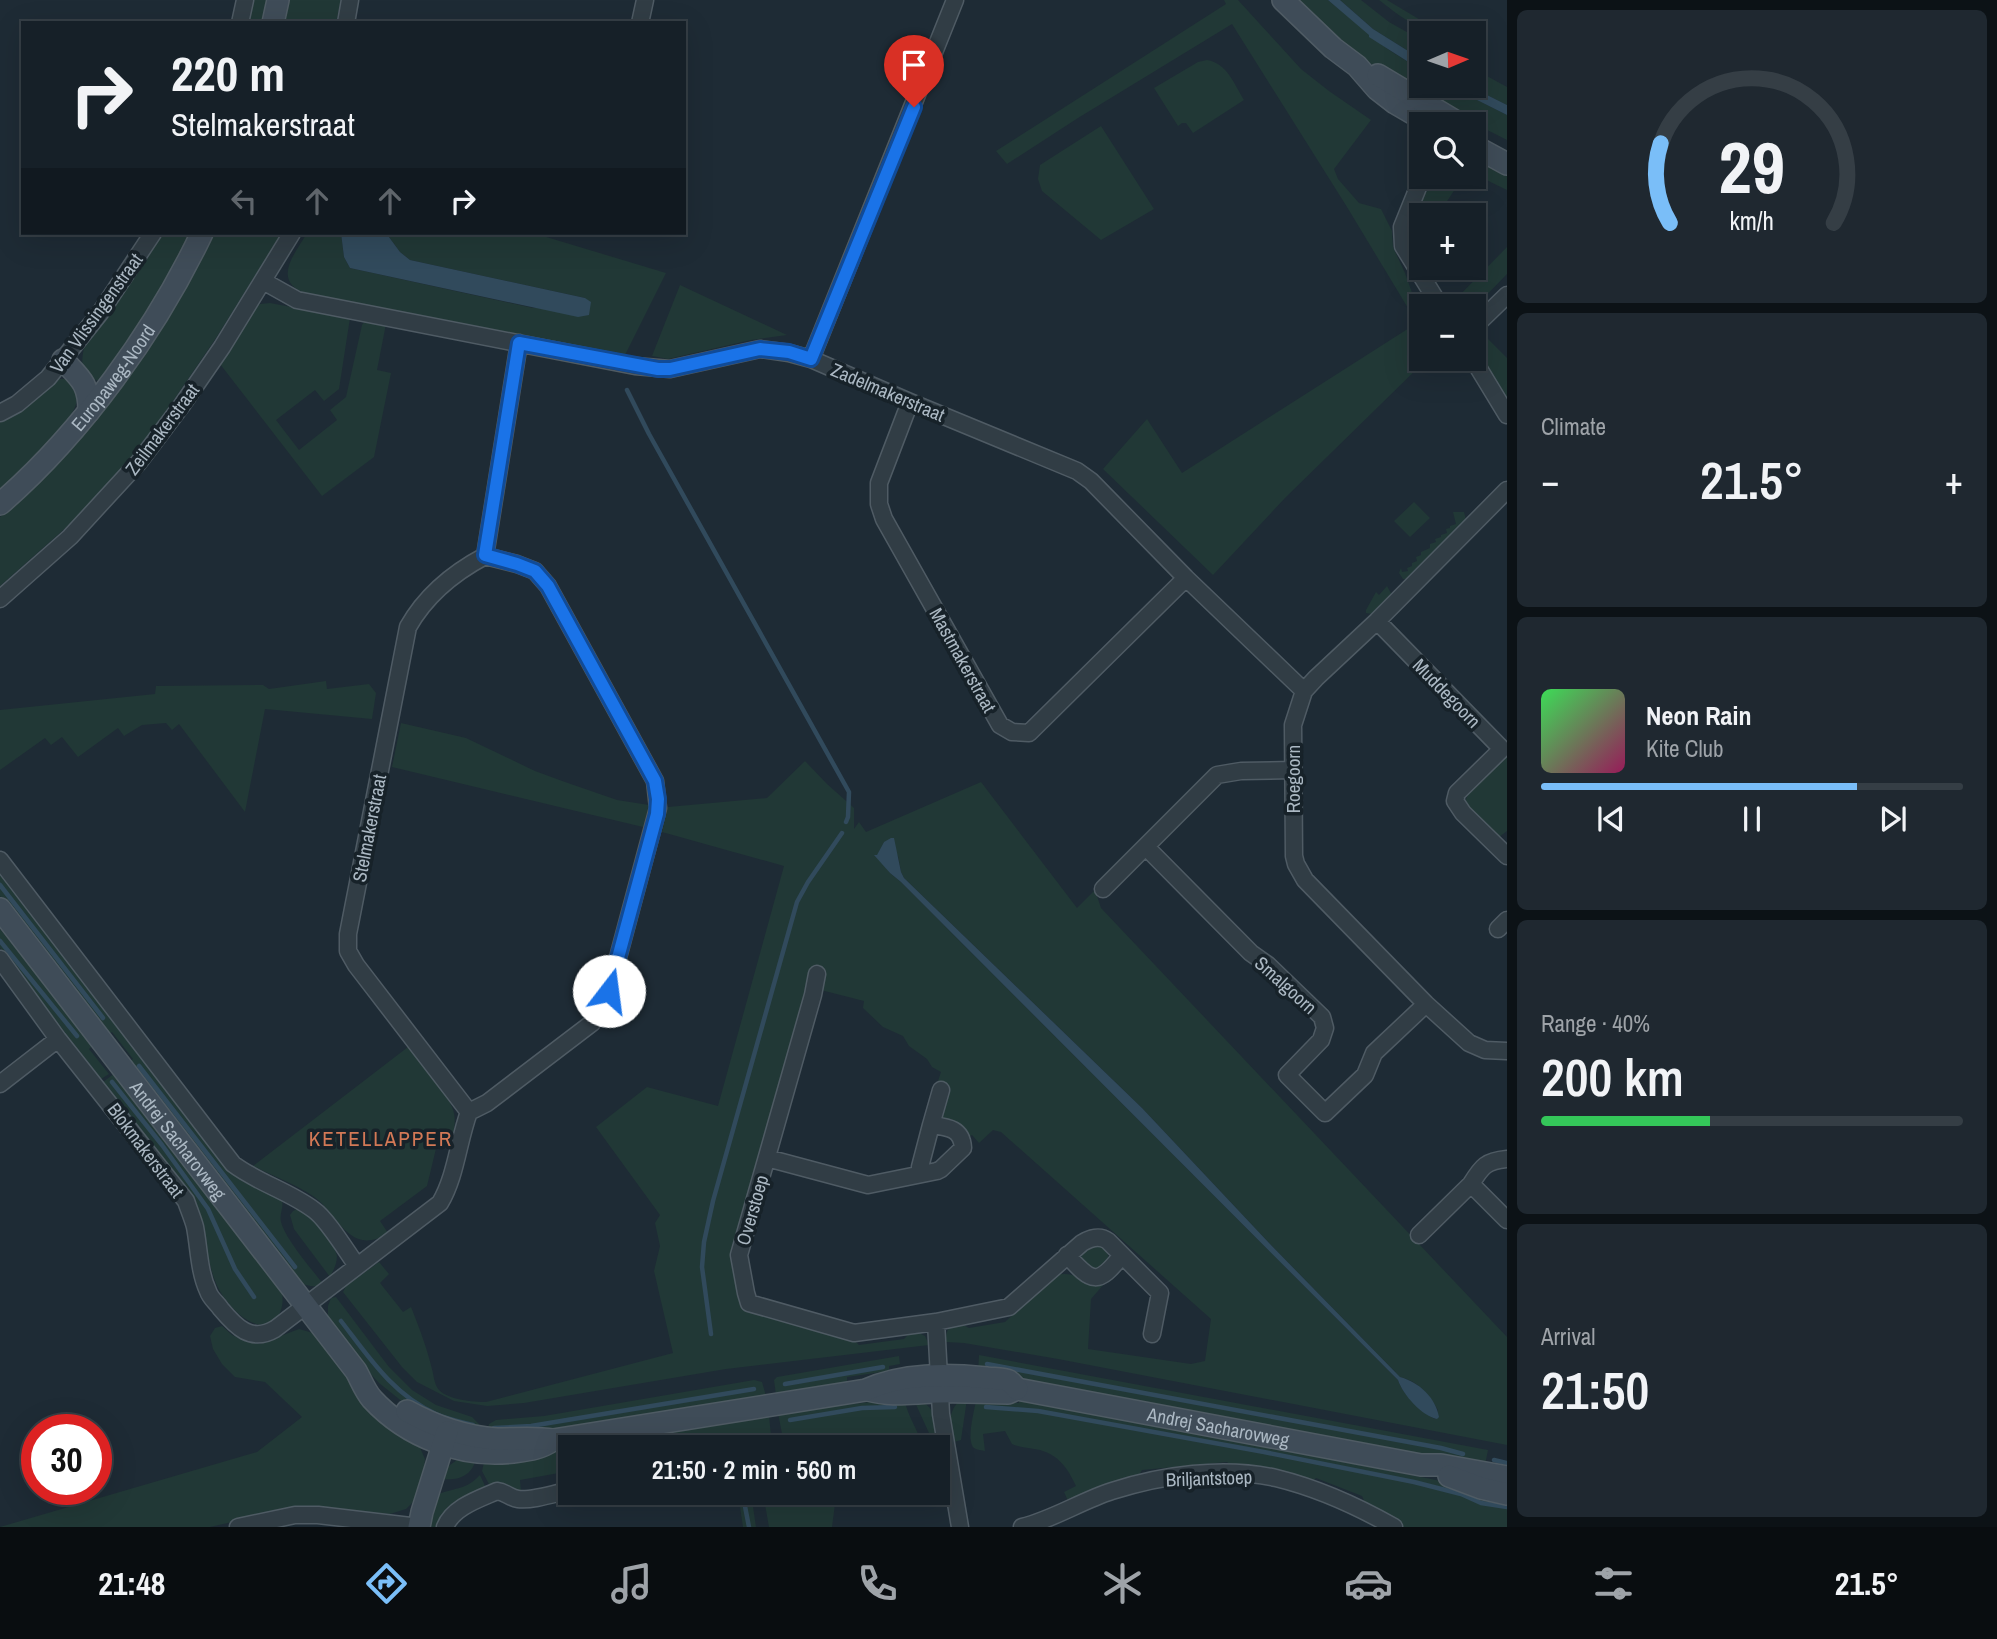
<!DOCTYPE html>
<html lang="en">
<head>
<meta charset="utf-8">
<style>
  :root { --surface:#162028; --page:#1f2830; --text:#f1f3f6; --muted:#9ea3a8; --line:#353e45; --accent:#7abef8 }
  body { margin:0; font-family:"Archivo Narrow",sans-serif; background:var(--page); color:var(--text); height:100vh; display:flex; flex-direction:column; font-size:26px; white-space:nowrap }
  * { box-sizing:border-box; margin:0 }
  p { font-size:23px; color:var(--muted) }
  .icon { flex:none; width:38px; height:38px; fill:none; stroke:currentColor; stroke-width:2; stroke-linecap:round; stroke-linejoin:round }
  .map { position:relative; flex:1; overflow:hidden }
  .sheet { display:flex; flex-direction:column; gap:10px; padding:10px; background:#0c1216; width:490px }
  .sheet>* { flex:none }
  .guide { position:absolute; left:21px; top:21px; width:665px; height:214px; border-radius:0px; box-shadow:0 7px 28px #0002,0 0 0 2px var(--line); background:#162028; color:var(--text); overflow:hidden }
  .needle { width:46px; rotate:88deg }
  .tools { position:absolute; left:1409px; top:21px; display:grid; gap:14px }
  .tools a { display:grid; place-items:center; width:77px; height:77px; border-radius:0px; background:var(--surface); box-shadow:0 7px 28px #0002,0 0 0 2px var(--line); font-size:35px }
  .speed { position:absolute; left:21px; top:1414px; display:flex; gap:14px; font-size:35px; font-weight:700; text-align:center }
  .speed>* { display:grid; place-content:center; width:91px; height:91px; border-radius:50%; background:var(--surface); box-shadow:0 7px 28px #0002,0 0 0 2px var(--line); line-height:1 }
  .speed .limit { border:10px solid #d22; background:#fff; color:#111 }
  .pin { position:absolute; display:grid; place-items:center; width:60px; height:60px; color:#fff; margin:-72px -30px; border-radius:50% 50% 50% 0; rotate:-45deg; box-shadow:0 0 7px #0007 }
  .pin .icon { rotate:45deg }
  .me { position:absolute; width:77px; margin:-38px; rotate:15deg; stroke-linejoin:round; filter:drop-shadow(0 0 5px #0008) }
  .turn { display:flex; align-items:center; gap:24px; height:147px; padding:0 35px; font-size:32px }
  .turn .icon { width:91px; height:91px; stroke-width:2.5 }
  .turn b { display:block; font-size:49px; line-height:60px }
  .lanes { display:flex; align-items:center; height:66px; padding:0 35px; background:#0003; justify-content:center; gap:35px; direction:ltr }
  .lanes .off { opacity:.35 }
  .big { font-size:52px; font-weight:600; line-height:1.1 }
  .sheet .card { flex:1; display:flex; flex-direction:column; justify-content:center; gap:10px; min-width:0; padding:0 24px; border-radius:10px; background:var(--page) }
  .sheet .dial { align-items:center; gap:0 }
  .dial svg { height:182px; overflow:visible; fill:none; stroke:var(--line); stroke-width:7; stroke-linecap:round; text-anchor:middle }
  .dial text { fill:var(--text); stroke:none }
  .song { display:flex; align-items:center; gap:21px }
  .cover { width:84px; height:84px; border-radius:10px; background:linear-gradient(135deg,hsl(130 70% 55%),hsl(330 70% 35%)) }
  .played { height:7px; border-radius:4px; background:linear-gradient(90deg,var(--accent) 75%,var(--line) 75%) }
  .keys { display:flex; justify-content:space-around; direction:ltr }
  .heat { display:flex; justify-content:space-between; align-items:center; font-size:38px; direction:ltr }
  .charge { height:10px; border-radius:5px; background:linear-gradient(90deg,#34c759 40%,var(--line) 0) }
  .trip { position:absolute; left:558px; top:1435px; width:392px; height:70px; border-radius:0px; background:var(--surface); box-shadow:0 7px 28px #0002,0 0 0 2px var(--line); font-weight:600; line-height:70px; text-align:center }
  .tab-bar { display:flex; height:112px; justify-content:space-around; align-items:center; background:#090d10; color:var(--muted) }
  .tab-bar .icon { width:49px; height:49px }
  .tab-bar .active { color:var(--accent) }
  .tab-bar b { font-size:32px; color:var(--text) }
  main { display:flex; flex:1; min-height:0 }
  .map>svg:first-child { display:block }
  .green { fill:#213836; fill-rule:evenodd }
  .water { fill:#314a5c }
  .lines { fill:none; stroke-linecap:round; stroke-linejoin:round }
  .stream { stroke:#314a5c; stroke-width:4.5 }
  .street-casing { stroke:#4f5b64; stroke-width:19 }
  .secondary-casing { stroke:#4f5b64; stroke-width:24 }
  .street { stroke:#313d45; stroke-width:16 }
  .secondary { stroke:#3f4c58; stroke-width:21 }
  .route-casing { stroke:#114b97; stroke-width:18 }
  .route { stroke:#1a73e8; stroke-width:12 }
  .labels { text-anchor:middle; stroke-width:7; stroke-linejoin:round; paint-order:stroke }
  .street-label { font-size:19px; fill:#abb8c3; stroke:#172229 }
  .neighbourhood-label { font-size:21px; letter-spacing:2px; fill:#d37956; stroke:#172229 }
</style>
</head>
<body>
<main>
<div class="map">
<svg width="1507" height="1527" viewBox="0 0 1507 1527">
  <rect width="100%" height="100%" fill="#1e2b35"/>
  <path class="green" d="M253 0H269L265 23H247Z
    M288 0H341L336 23H283Z
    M1224 0H1238L1301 69 1329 91 1371 120 1334 169 1338 179 1359 203 1381 209 1392 231 1393 247 1405 273 1421 318V359H1427L1285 498 1213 575 1103 469 1147 419 1182 473 1417 323 1347 207 1232 24 1078 118 1007 164 996 151 1226 4Z
    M1296 0H1328L1389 50 1421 70V86H1449L1507 115V140C1456 114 1403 88 1357 54 1335 38 1316 18 1296 0Z
    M1340 0H1361L1389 22 1421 40V59L1373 29Z
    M1379 0H1387L1442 33C1420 33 1396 13 1379 0Z
    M1207 60C1227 63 1234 84 1244 100L1193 133 1186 123H1182L1178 126 1154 88 1198 62Z
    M1474 69 1507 87V105L1469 86H1474Z
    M1101 126 1154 209 1101 240 1042 191 1038 179 1040 165Z
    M1474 153 1507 167V190L1474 174Z
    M1437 177H1463L1438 215H1421V241L1415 251C1403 219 1419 203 1437 177Z
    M161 233H193L158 297 101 382C82 375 80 367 84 348L145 260Z
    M212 233H282L216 338 143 445 112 481 70 524 0 586V517L32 489 80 437Z
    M307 233H341L344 257 350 268 533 308H541L585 298 410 260 400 252 386 233H533L666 273 625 355 307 294C271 281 294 255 307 233Z
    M1507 247V274L1474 308 1449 306Z
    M680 285 787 335 751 340 668 359 652 356Z
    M270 303 350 318 339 389 324 401 315 390 276 420 299 450 337 420 330 410 346 397 362 325 365 321 386 324 377 370 391 373 374 457 322 496 220 364 251 311 260 304Z
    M1483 334 1507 358V400L1474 345Z
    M57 379H67C73 386 77 390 77 399 76 422 18 475 0 492V422L34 400Z
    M1414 502 1430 518 1410 537 1394 521Z
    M1453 512H1464L1466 520 1407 579H1403L1399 573 1401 568 1402 572 1408 571 1407 568 1412 566V563L1417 561 1416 557 1421 555V552L1430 548V544L1436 542 1435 539 1441 537V535L1447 533 1446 529 1450 528V526L1456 524Z
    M1387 586 1392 595 1372 614 1366 613V610L1376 592 1379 595Z
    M326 681 327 689 369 684 376 693 372 719 265 709 245 812 179 724 172 730 166 723 142 725 124 736 118 728 78 757 62 737 51 745 45 738 0 770V710L155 694 156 686 263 685 269 689Z
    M401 723 466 738 535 771 565 782 617 800 649 805 643 827 392 767Z
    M1507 752V831L1499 837 1467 807 1465 802 1469 791Z
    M805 761 827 784 854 808V829L859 822 866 832 981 782 1077 908 1095 890 1101 908 1507 1337V1445L1058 1359 964 1343 946 1342C945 1326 954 1319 969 1328L1005 1322 1056 1275C1071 1272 1078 1276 1088 1285L1104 1284 1091 1299 1088 1349 1191 1364 1205 1361 1211 1319 1001 1132 993 1130 979 1143 972 1135 969 1137 958 1125 942 1118 949 1090 937 1084 941 1072 932 1067 927 1059 909 1046 903 1036 883 1027 863 1008 864 1001 809 987 734 1247 746 1308 749 1312 852 1338 859 1345 904 1339 908 1335 919 1333 925 1336 929 1345 726 1369 524 1403 487 1406 454 1401 417 1382 402 1367 343 1292 346 1286 379 1262 389 1274 380 1283 403 1312 411 1307C419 1327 427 1348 432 1369 434 1376 434 1384 439 1390 449 1400 473 1402 486 1402L673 1353 654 1271 660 1246 655 1223 660 1215 596 1127 647 1087 718 1106 784 866 662 832 668 807 767 798ZM884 842 898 856 901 872 904 878 1142 1108 1270 1244 1400 1377C1418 1381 1429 1394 1438 1410L1435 1419C1420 1411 1404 1396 1398 1380L901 882 890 873 877 856Z
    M0 872 230 1171 242 1181 282 1200C284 1208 279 1214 281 1222 286 1240 311 1268 323 1284 314 1288 309 1286 300 1283L128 1063 133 1059 112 1032 107 1035 0 896Z
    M0 929 93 1045 89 1049 109 1074 101 1079 0 948Z
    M408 1047C419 1062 446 1091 452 1107 456 1116 455 1126 453 1135L440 1132 427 1186 380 1221 388 1233C349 1258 338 1213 313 1196 295 1184 273 1176 253 1166Z
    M115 1073 281 1288C287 1309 276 1333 251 1322 240 1317 230 1306 223 1296 206 1272 206 1230 196 1202L103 1082Z
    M299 1208C310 1216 335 1244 337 1256 337 1264 333 1271 330 1277L294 1229 290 1215 293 1211Z
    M1100 1245 1106 1248 1109 1259 1105 1266 1094 1270 1082 1262 1081 1257 1088 1247Z
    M336 1297 389 1367 412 1390 436 1405 472 1417 479 1424 478 1432 404 1403 379 1383 368 1371 328 1318V1306L331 1298Z
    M222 1326 232 1335 248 1342 260 1344 299 1329 313 1333 351 1383 418 1443 425 1459 423 1479 420 1490 414 1501 406 1509 390 1514 302 1506 210 1527H0L257 1452 302 1417 265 1382 235 1377 222 1364 213 1349 210 1336 215 1328Z
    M979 1355 1488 1450 1485 1465 1477 1467 978 1373Z
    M899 1356 900 1364 889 1366V1371L847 1377V1383L776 1395 774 1380 777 1377Z
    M754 1380 762 1382 766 1396 574 1429 487 1433 489 1424 496 1420 544 1416Z
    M904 1398C907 1416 919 1430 922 1447H780L783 1439 778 1413Z
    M913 1398C939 1407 935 1420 939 1444L932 1445 929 1433Z
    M962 1399H967L961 1440 954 1442C949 1426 947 1410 962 1399Z
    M1026 1399 1441 1481 1507 1501V1527H1400L1366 1505 1362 1496 1316 1478 1311 1482 1235 1469 1227 1462 1142 1470 1138 1477 1069 1503 1064 1492 1076 1486C1068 1469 1060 1456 1040 1450 1031 1448 1021 1448 1012 1444L1005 1431 983 1434 985 1451C982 1450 977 1450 974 1448 966 1442 974 1411 976 1401L1019 1403V1400Z
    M769 1415 771 1436 766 1445 757 1447H577Z
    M570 1448V1471L520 1480 521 1492 519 1493 507 1485 490 1486 482 1471 485 1458H512Z
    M461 1457 476 1458C473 1475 459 1481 442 1479L446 1468Z
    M480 1475 486 1488 448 1507 442 1517 440 1527H430L439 1494C457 1487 466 1490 480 1475Z
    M738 1493H751L756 1527H743Z
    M763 1493H840L835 1504 832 1527H769Z"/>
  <path class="water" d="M1328 0H1340L1373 29 1421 59V70L1369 37V35Z
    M1449 86H1469L1507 105V115Z
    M341 233H386L400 252 410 260 585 298 591 302 589 315 578 317 350 268 344 257Z
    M891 838H894L901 872 904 878 1142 1108 1270 1244 1400 1377C1419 1382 1436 1398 1439 1417L1437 1419C1422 1416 1403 1395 1398 1380L901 882 890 873 874 855H877L884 842Z"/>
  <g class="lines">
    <path class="stream" d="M627 390 649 434 849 792 848 817 846 822
      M0 885 103 1018
      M0 941 77 1036
      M139 1066 295 1267
      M112 1082 162 1145 208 1209 235 1269 254 1297
      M341 1321C368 1356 393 1395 436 1414 447 1419 461 1422 473 1425
      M711 1334 702 1267 704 1242 713 1201 797 902 808 882 842 833
      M987 1364 1441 1448 1463 1454
      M785 1384 883 1367
      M986 1407 1038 1411 1264 1452 1414 1482 1461 1494 1481 1503 1507 1507
      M790 1420 862 1408 895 1407
      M494 1428 531 1426 754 1389
      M1494 1460 1507 1463
      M743 1496 749 1527"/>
    <g class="street-casing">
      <path id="street" d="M240 23 245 0
        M346 23 350 0
        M640 23 645 0
        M1421 170 1419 185 1402 227 1403 246 1440 306
        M263 281 297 300 635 366 670 369 760 349 789 353 811 359 910 402 1077 471 1091 481 1186 578 1304 691
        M1474 327 1507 295
        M811 359 955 0
        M1473 359 1507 415
        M910 402 879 483V504L884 519 1000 725 1012 732 1029 733 1186 578
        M0 413 17 404 48 378 100 313 153 233
        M1507 490 1377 621 1316 678 1304 691 1293 725 1294 856 1296 864 1305 880 1426 1004 1469 1043 1485 1050 1507 1051
        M0 599 70 537 139 462 182 405 222 347 292 233
        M1377 621 1502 749 1457 793 1455 801 1463 813 1507 856
        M1146 847 1251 953 1268 965 1322 1017 1325 1028 1321 1040 1287 1075 1325 1113 1365 1075 1374 1053 1426 1004
        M0 860 233 1164C258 1183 289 1191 314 1210 327 1219 347 1252 357 1266
        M1103 889 1217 775 1241 771 1293 770
        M1498 929 1507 920
        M0 959 58 1039 186 1201C189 1210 193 1219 195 1227 199 1248 199 1272 208 1291 210 1298 217 1303 221 1309 236 1327 251 1343 275 1329L440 1203C456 1176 458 1142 469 1112L356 965 348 951V934L408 627C426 595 453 573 485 556L519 343
        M817 974 813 995 739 1255 746 1293 749 1303 854 1333 936 1322 1009 1307 1082 1243C1090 1238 1100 1235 1108 1241L1160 1293 1152 1334
        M0 1084 58 1039
        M469 1112 487 1103 592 1023 602 1008 609 991 658 808 655 781 548 586 535 571 517 564 485 556
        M931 1125 941 1090
        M767 1158 868 1185 937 1171 941 1169 963 1148C962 1128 947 1127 931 1125L920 1167V1174
        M1507 1159C1486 1161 1482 1166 1471 1184L1507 1220
        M1419 1235 1471 1184
        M1067 1255C1092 1283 1098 1286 1122 1255
        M936 1322 941 1414 960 1527
        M238 1527 295 1515H318L419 1527
        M445 1527C453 1507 479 1499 497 1491 506 1492 510 1498 518 1499 532 1501 556 1493 570 1490
        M1022 1527C1054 1519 1081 1501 1112 1491 1162 1475 1223 1466 1276 1478 1317 1488 1357 1506 1394 1527"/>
    </g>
    <g class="secondary-casing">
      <g id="secondary">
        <path d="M1283 0 1333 48 1357 66 1377 89 1395 103 1431 124"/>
        <path d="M273 23 278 0"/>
        <path d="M1378 75 1460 124"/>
        <path d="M1474 146 1507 164"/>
        <path d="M63 360C81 379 89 384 89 411"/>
        <path id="s1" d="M0 504C81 434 156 330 202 233"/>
        <path id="s2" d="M0 909 356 1371C361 1380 365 1391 372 1399 407 1437 462 1458 513 1452 528 1450 540 1449 553 1440"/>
        <path id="s3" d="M868 1390C894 1397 914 1392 940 1392 963 1391 986 1393 1008 1393L1017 1389 1421 1465H1441L1507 1477"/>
        <path d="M407 1411C436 1427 465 1437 497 1439 516 1439 535 1437 553 1440L866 1390C903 1373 947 1374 987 1378 993 1379 1003 1378 1009 1381 1012 1383 1014 1386 1017 1389"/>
        <path d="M1449 1476 1481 1488 1507 1494"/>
        <path d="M419 1527 422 1512 447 1432"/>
      </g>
    </g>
    <use href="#street" class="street"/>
    <use href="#secondary" class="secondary"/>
  </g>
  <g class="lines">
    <g class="route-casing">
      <path id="route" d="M609 991 657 814 658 799 655 781 548 586 535 571 517 564 485 555 519 343 658 369H670L760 349 789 352 811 359 914 107"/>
    </g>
    <use href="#route" class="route"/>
  </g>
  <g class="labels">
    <g class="street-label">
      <text transform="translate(96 313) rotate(-54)" y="7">Van Vlissingenstraat</text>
      <text dy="7" stroke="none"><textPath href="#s1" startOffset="170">Europaweg-Noord</textPath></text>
      <text transform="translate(888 392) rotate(23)" y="7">Zadelmakerstraat</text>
      <text transform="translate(162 429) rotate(-53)" y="7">Zeilmakerstraat</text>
      <text transform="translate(963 660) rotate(61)" y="7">Mastmakerstraat</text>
      <text transform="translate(1447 693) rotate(46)" y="7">Muddegoorn</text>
      <text transform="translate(1293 779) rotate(-90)" y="7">Roegoorn</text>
      <text transform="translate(369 828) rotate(-79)" y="7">Stelmakerstraat</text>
      <text transform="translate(1286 985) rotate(42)" y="7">Smalgoorn</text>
      <text dy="7" stroke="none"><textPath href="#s2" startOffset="292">Andrej Sacharovweg</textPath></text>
      <text transform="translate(146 1150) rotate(53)" y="7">Blokmakerstraat</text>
      <text transform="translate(752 1210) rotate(-74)" y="7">Overstoep</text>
      <text dy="7" stroke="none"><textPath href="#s3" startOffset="355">Andrej Sacharovweg</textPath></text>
      <text transform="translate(1209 1478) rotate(-2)" y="7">Briljantstoep</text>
    </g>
    <g class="neighbourhood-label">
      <text x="381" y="1146">KETELLAPPER</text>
    </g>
  </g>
</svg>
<div class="tools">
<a><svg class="needle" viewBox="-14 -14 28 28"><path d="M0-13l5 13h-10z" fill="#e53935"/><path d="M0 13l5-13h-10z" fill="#9ea3a8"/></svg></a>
<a><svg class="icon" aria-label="search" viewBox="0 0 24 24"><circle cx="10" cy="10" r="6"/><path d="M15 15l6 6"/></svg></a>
<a>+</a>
<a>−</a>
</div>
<div class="speed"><div class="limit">30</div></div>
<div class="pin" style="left:914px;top:107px;background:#d93025"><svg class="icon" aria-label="arrive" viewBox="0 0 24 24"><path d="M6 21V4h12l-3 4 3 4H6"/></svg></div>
<svg class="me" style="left:609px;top:991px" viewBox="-20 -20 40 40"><circle r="19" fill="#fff"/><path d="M0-13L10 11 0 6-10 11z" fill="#1a73e8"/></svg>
<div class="trip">21:50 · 2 min · 560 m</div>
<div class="guide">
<div class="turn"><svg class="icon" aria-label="right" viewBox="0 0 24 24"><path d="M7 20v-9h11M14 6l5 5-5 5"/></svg><div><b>220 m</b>Stelmakerstraat</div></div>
<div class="lanes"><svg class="icon off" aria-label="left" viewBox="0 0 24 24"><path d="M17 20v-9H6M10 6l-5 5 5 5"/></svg><svg class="icon off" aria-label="ahead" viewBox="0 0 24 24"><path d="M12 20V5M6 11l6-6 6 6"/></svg><svg class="icon off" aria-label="ahead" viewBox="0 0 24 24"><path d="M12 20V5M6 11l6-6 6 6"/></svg><svg class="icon" aria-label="right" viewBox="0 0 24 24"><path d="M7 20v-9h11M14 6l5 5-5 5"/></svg></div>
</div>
</div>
<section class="sheet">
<div class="card dial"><svg viewBox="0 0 100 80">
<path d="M14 69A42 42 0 1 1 86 69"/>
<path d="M14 69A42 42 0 0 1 10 34" stroke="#7abef8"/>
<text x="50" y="56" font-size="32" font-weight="700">29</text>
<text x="50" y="72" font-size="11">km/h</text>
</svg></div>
<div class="card"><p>Climate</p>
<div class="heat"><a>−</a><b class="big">21.5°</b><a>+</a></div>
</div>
<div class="card">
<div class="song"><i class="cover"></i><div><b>Neon Rain</b><p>Kite Club</p></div></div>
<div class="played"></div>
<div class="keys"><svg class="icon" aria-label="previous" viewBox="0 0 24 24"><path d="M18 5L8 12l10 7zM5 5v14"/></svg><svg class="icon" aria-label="pause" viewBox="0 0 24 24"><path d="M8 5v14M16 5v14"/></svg><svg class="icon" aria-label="next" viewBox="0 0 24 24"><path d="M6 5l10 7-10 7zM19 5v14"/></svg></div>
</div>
<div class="card"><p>Range · 40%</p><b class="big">200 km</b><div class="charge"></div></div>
<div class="card"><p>Arrival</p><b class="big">21:50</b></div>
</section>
</main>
<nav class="tab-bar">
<b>21:48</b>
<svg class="icon active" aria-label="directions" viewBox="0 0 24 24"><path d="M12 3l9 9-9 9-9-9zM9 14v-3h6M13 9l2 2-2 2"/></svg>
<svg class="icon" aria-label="music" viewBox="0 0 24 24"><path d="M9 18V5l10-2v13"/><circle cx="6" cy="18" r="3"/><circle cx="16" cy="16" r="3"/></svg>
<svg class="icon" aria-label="phone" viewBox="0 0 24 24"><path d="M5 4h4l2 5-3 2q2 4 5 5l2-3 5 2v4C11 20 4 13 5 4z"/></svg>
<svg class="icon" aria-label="climate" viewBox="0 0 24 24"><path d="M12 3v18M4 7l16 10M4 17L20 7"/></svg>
<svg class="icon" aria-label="car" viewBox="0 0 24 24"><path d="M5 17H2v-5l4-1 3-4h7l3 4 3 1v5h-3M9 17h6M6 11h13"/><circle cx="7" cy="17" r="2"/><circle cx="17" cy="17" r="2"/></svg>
<svg class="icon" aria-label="filters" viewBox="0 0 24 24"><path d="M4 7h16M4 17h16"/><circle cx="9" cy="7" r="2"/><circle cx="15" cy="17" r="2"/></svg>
<b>21.5°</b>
</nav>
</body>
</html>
